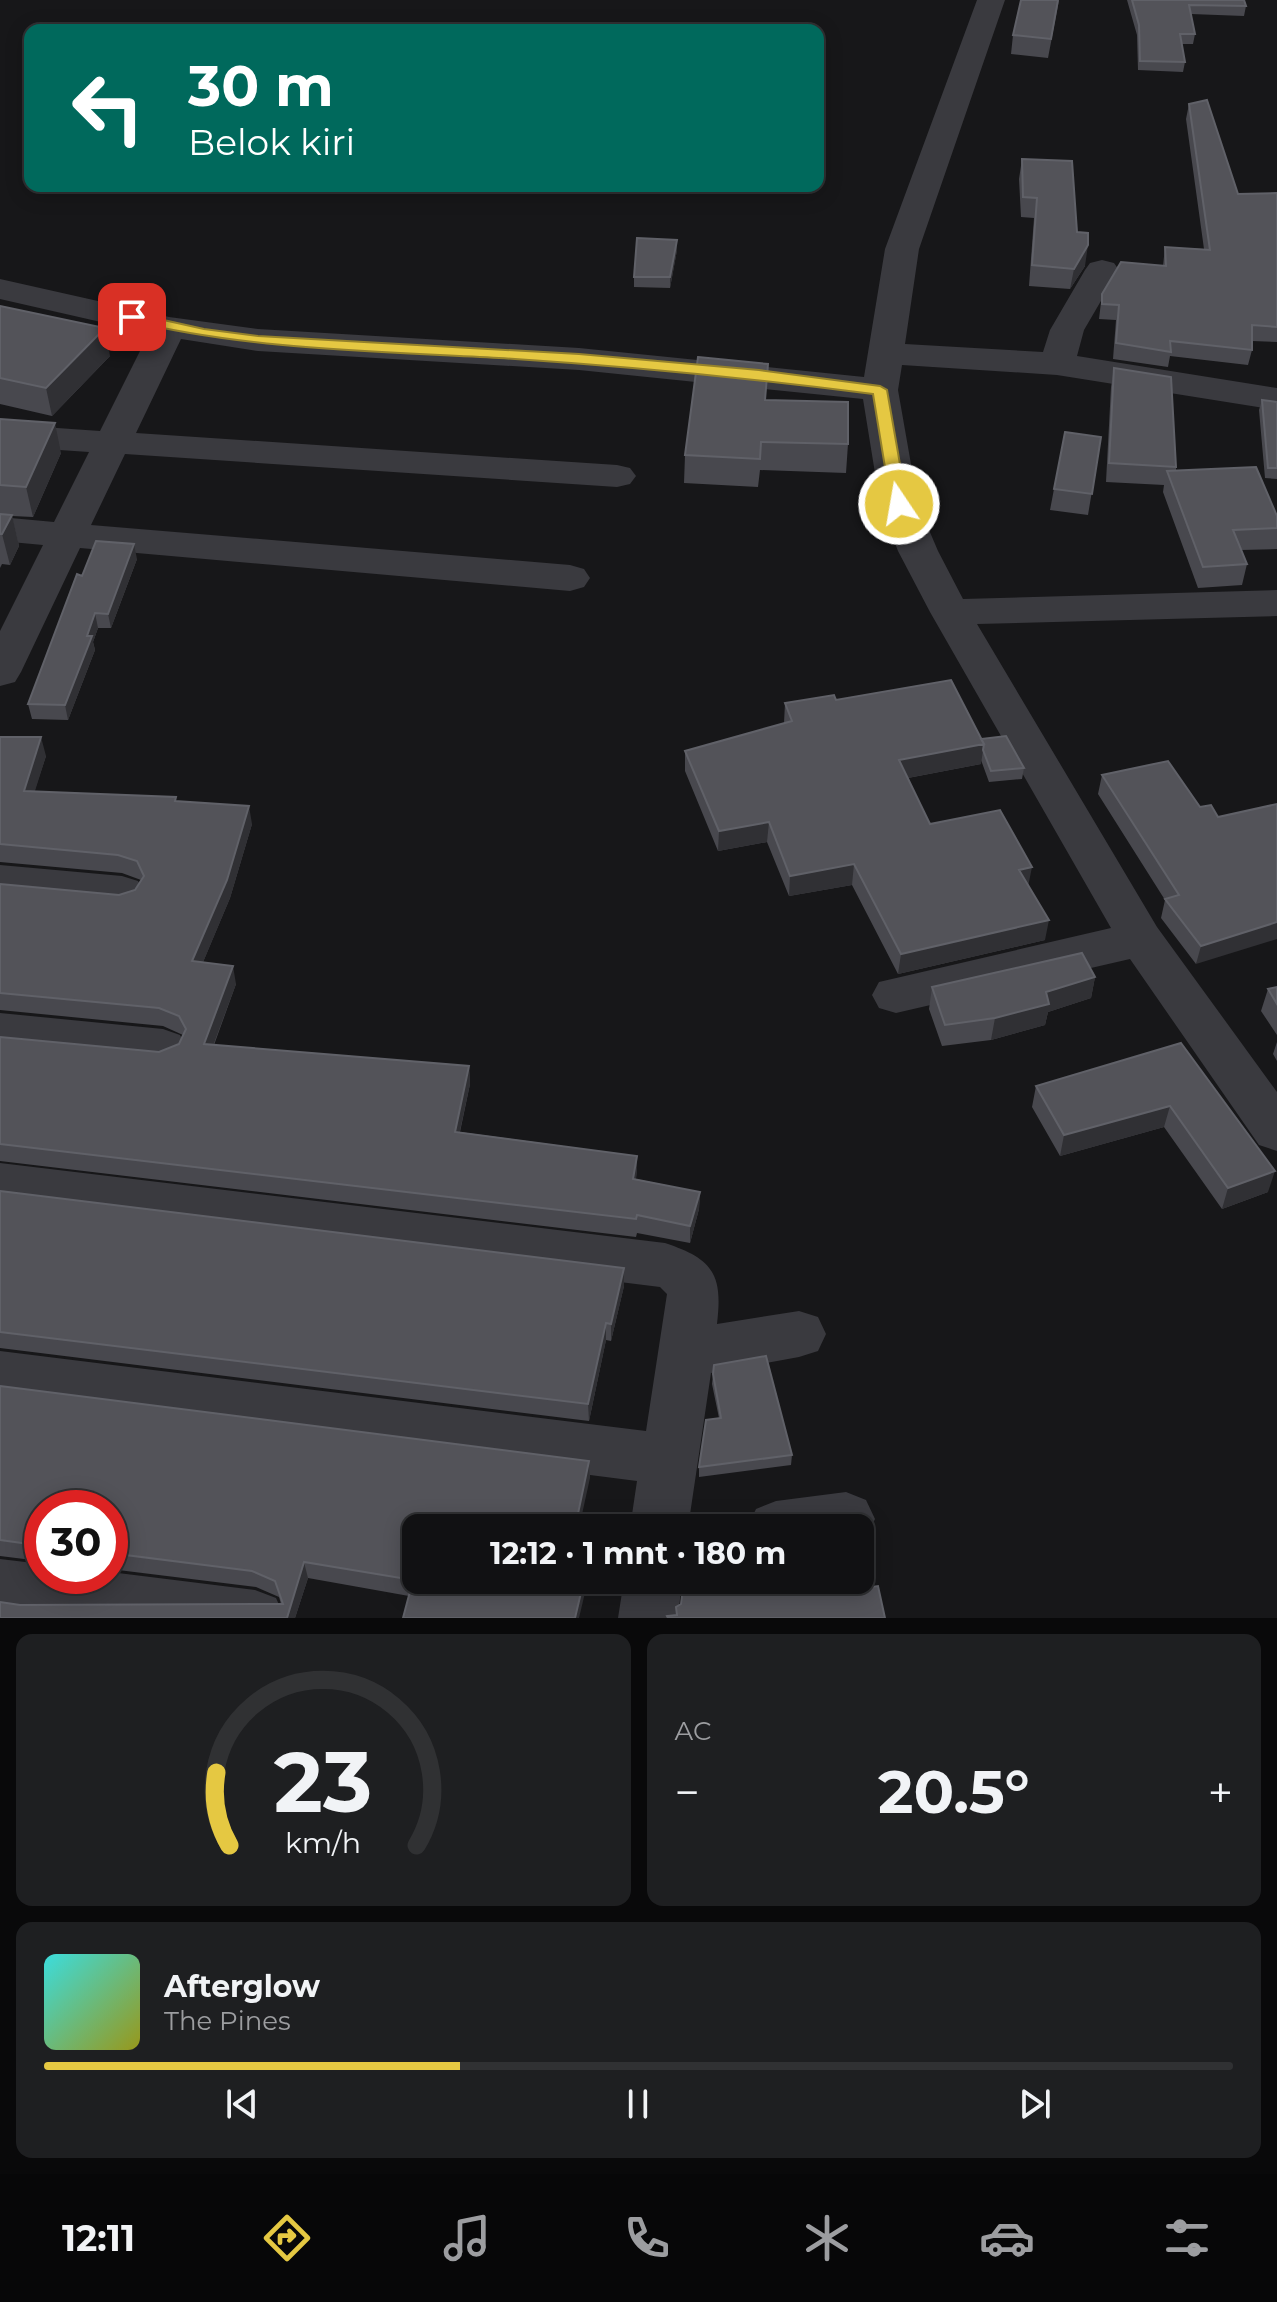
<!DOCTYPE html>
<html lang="id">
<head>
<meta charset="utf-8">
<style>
  :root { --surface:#111113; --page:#1e1f21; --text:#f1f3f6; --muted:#9c9da0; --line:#303133; --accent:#e5c842 }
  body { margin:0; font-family:Montserrat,sans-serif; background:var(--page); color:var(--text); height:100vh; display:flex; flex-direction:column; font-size:30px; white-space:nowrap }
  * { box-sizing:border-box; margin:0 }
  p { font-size:26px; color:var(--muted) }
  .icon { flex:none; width:44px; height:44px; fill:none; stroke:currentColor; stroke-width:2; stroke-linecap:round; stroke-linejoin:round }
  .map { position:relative; height:1618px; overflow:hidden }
  .drawer { display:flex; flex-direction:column; gap:16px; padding:16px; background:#09090a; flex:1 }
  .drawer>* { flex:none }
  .top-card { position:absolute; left:24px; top:24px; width:800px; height:168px; border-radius:16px; box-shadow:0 4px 20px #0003,0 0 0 2px var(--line); background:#00695c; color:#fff; overflow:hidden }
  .speed { position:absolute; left:24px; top:1490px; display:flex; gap:16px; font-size:40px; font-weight:700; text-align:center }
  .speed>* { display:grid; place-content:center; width:104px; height:104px; border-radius:50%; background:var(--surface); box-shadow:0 4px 20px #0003,0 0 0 2px var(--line); line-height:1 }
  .speed .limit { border:12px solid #d22; background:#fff; color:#111 }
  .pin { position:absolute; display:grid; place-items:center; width:68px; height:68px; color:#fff; margin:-34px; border-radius:16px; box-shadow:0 4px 12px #0006 }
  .me { position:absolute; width:88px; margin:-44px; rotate:348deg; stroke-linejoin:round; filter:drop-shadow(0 0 6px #0008) }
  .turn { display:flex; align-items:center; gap:28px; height:168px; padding:0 32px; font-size:36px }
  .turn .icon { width:104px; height:104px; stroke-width:2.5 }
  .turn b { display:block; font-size:56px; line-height:68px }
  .big { font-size:60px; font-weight:700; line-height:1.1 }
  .drawer .card { flex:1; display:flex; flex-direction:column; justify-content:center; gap:12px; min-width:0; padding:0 28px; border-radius:16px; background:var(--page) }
  .drawer .dial { align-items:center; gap:0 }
  .dial svg { height:208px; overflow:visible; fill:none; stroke:var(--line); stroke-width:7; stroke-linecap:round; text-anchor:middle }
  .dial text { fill:var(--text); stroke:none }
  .song { display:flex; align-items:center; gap:24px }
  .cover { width:96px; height:96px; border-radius:12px; background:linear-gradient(135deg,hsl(180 70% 55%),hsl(60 70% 35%)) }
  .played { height:8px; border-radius:4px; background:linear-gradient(90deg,var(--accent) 35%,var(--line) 35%) }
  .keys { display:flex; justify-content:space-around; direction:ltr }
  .heat { display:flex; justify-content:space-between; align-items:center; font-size:44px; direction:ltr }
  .drawer .tiles { flex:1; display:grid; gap:16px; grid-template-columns:1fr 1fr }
  .card:last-child { grid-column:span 2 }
  .trip { position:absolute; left:402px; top:1514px; width:472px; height:80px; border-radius:16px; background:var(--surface); box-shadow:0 4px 20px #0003,0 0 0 2px var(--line); font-weight:700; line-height:80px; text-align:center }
  .menu { display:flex; height:128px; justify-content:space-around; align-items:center; background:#070708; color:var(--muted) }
  .menu .icon { width:56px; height:56px }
  .menu .current { color:var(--accent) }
  .menu b { font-size:36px; color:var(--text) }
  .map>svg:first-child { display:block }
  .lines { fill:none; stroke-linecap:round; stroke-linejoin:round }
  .minor { fill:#3a3a3f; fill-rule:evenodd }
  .wall { fill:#48484e }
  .shaded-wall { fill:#303034 }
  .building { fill:#535359; stroke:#606168; stroke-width:2 }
  .route { fill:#e5c842; stroke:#95822b; stroke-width:2 }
</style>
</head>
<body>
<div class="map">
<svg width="1277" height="1618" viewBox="0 0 1277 1618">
  <rect width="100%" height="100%" fill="#171719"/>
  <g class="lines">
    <path class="minor" d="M977 0H1005L919 249 905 344 1043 352 1050 330 1085 270 1090 263 1102 260 1114 263 1119 270 1084 330 1077 356 1277 388V410L1057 375 902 365 898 390 918 504 938 551 963 599 1277 590V616L977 624 1157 927 1277 1092V1151L1259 1145 1130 959 896 1013 879 1008 872 995 879 982 1111 928 930 612 898 551 880 504 863 399 579 370 258 351 181 339 136 433 617 465 630 468 636 476 630 484 617 487 125 454 91 525 570 565 584 569 590 578 584 587 570 591 80 548 21 672 15 682 0 686V631L43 545 0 541V517L54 522 89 452 0 446V424L100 431 149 333 0 299V279L169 317 258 329 579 348 864 377 885 249Z
      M0 865 122 876 138 881 145 893 138 905 122 910 0 899Z
      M0 1013 163 1029 180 1035 187 1048 180 1061 163 1067 0 1051Z
      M0 1163 665 1243C713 1259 723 1274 717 1324L799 1311 818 1317 826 1334 818 1351 799 1357 711 1373 688 1528H630L637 1481 0 1399V1351L646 1431 667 1294 660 1287 0 1205Z
      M846 1492 866 1500 875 1519 866 1538 860 1540V1528H747L756 1509 776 1501Z
      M0 1559 42 1564V1576H110V1572L255 1590 276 1598 285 1618H27L0 1615Z
      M624 1580H682L678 1618H618Z"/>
  </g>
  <path class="wall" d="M1059 0 1048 58 1011 54 1013 35Z
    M1127 0H1244L1246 6 1244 16 1191 14 1195 34 1193 44H1182L1185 62 1183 72 1138 70 1137 35Z
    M1189 104 1238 194 1277 193V342L1252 341V350L1248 365 1170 356 1168 367 1113 359 1116 320 1099 319 1102 294 1163 266 1165 247 1204 249 1186 119Z
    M1022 159 1077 232 1085 266 1070 289 1029 286 1034 218 1021 217 1019 179Z
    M677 240V250L670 288 634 287V277Z
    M0 306 110 356 52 416 0 404Z
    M1114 368 1176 467V470L1277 516V549L1241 550 1247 564 1242 585 1198 588 1163 492 1164 485 1106 482 1111 387Z
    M766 400 848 444 846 473 760 470 758 487 684 483 685 455Z
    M1262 400 1277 402V479L1265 478 1259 410Z
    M0 419 61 453 33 517 12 516 19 546 10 565 2 564 0 568Z
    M1101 437 1088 515 1050 510 1054 489Z
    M137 559 111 628H98L93 642 95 650 68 720 32 719 28 704 82 576Z
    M836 700 981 739 1024 768 1022 779 989 782 981 760V764L908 778 930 824 1028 886 1045 940 898 974 852 885 789 896 767 842 718 851 685 771V751L784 723 785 703Z
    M0 737 46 756 34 792 177 801 252 824 230 898 203 962 236 984 214 1045 469 1066 470 1084 460 1132 637 1156 636 1179 700 1192 699 1209 690 1243 637 1233 636 1237 0 1161V1037L159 1052 179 1044 183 1035 163 1026 0 1010V884L119 895 135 890 141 880 122 873 0 862Z
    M1102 775 1200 807 1218 817 1277 804 1196 964 1161 918 1165 900 1098 794Z
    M1095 977 1091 998 1048 1012 1045 1025 991 1040 942 1046 929 1009 932 987Z
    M1277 987V1035L1261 1011 1268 989Z
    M1277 1042V1061L1273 1054Z
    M1181 1043 1268 1192 1222 1209 1164 1127 1060 1156 1032 1107 1036 1086Z
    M0 1191 624 1286 611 1341 606 1340 589 1421 0 1348Z
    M713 1374 792 1455 791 1465 699 1477V1467L719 1418 712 1384Z
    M0 1386 589 1461 590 1478 416 1528 579 1618H403L409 1596 308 1578 295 1618 20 1605 281 1604 279 1597 256 1587 110 1569V1508H42V1565L40 1561 0 1556Z"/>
  <path class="shaded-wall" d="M677 240V250L670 288V277Z
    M1088 245 1085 266 1070 289 1074 269Z
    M105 328 110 356 52 416 46 388Z
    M55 423 61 453 33 517 26 487Z
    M12 515 19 546 10 565 2 534Z
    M134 544 137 559 111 628 108 614Z
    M95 613 98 628 93 642 95 650 68 720 65 705Z
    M41 737 46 756 29 810 24 791Z
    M984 744 981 764 897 780 899 760Z
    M249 806 252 824 230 898 196 979 192 961Z
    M769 822 767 842 718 851 719 831Z
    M854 864 852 885 789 896 790 876Z
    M1032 867 1028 887 1019 870Z
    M1049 920 1045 940 898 974 901 954Z
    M1277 922V939L1196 964 1201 946Z
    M233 966 236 984 207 1062 204 1044Z
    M1095 977 1091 998 1048 1012 1045 1025 991 1040 995 1018 1046 992Z
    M469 1066 470 1084 456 1149 455 1132Z
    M1170 1106 1164 1127 1060 1156 1064 1135Z
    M637 1156V1173L633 1196V1179Z
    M1275 1171 1268 1192 1222 1209 1228 1188Z
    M700 1192 699 1209 690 1243V1226Z
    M624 1268V1286L611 1341V1324Z
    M606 1323V1340L589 1421 588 1404Z
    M589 1461 590 1478 579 1528H575Z
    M304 1562 308 1578 295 1618H287Z
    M584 1580H588L579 1618H575Z"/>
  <path class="building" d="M1021 0H1058L1051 39 1013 35Z
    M1132 0H1244L1246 6 1189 5 1195 34H1180L1185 62 1140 61 1139 25Z
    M1207 100 1238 194 1277 193V327L1252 325V350L1170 341 1171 352 1116 343 1119 305 1102 304V294L1121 262 1166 266 1165 247 1210 250 1189 104Z
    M1022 159 1072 161 1077 232 1088 233V245L1074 269 1032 265 1037 198 1023 197Z
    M637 238 677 240 670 277H634Z
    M0 306 105 328 46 388 0 378Z
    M698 357 768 364 765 400 848 402V444L761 442 760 459 685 455Z
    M1114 368 1171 377 1176 467 1109 463Z
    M1262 400 1277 402V468H1268Z
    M0 419 55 423 26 487 0 485Z
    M1065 432 1101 437 1092 494 1054 489Z
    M1256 467 1277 516V528L1233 530 1247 564 1203 567 1167 471Z
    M0 514 12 515 2 534H0Z
    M96 541 134 544 108 614 95 613 87 636H92L65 705 28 704 77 574 82 576Z
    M951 680 984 744 899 760 930 824 1000 810 1032 867 1019 870 1049 920 901 954 854 864 790 876 769 822 719 831 685 751 792 721 785 703 834 695 836 700Z
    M1006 736 1024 768 991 771 983 750 984 744 981 739Z
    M0 737H41L24 791 176 797 175 801 249 806 227 880 192 961 233 966 204 1044 469 1066 455 1132 637 1156 633 1179 700 1192 690 1226 637 1215 636 1219 0 1144V1037L159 1052 179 1044 186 1029 179 1016 159 1008 0 993V884L119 895 135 890 144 876 137 861 118 855 0 844Z
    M1168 761 1200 807 1211 805 1218 817 1277 804V922L1201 946 1165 899 1179 895 1102 775Z
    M1082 953 1095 977 1046 992 1049 1004 995 1018 945 1025 932 987Z
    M1277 987V1004L1268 989Z
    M1181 1043 1275 1171 1228 1188 1170 1106 1064 1135 1036 1086Z
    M0 1191 624 1268 611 1324 606 1323 588 1404 0 1332Z
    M766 1356 792 1455 699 1467 706 1420 721 1418 713 1374 714 1365Z
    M0 1386 589 1461 575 1528H416V1580H584L575 1618H403L413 1580 304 1562 287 1618H0V1602L20 1605 283 1604 275 1581 252 1571 110 1553V1508H42V1557H39L36 1545 0 1540Z
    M813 1520 814 1528H756Z
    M684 1580H826L828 1593 878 1586 885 1618H668L667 1616 677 1615 676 1607 681 1604Z"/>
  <path class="route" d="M132 313 204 329 258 336 579 354 759 370 880 386 887 390 907 504 899 509 891 504 873 394C749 378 624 366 499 358 375 351 249 350 127 320V314Z"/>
</svg>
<div class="speed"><div class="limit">30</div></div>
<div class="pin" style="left:132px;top:317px;background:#d93025"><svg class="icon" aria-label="arrive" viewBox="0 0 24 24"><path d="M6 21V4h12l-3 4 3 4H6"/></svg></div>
<svg class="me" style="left:899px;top:504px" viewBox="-20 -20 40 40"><circle r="17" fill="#e5c842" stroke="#fff" stroke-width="3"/><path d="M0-11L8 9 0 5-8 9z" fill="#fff"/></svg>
<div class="trip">12:12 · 1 mnt · 180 m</div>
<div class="top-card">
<div class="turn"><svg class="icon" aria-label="left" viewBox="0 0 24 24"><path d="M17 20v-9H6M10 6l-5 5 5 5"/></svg><div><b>30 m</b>Belok kiri</div></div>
</div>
</div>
<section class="drawer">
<div class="tiles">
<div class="card dial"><svg viewBox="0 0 100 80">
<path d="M14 69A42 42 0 1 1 86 69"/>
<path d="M14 69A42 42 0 0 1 9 41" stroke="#e5c842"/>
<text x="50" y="56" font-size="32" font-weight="700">23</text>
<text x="50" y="72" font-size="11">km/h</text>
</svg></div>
<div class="card"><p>AC</p>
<div class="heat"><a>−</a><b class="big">20.5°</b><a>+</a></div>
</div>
<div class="card">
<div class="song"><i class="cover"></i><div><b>Afterglow</b><p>The Pines</p></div></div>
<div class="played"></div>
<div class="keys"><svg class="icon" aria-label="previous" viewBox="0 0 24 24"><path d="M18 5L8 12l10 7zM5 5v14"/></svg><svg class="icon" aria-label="pause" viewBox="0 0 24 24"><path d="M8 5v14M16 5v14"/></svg><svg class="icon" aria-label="next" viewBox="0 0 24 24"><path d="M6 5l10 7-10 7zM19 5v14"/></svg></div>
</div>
</div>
</section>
<nav class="menu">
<b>12:11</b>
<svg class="icon current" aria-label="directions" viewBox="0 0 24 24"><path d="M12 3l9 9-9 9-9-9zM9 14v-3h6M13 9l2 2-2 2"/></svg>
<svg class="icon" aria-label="music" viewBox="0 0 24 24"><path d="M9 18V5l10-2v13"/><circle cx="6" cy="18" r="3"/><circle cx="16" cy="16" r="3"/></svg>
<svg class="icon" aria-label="phone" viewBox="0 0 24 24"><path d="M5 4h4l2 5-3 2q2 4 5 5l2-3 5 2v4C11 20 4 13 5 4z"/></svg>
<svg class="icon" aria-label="climate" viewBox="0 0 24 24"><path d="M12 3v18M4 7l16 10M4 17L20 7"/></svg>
<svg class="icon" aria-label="car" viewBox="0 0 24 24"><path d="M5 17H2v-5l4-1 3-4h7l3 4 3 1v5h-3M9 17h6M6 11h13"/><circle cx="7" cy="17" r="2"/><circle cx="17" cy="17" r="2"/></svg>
<svg class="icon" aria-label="filters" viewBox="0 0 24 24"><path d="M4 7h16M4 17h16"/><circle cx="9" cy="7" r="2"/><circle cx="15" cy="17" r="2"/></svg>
</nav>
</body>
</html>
